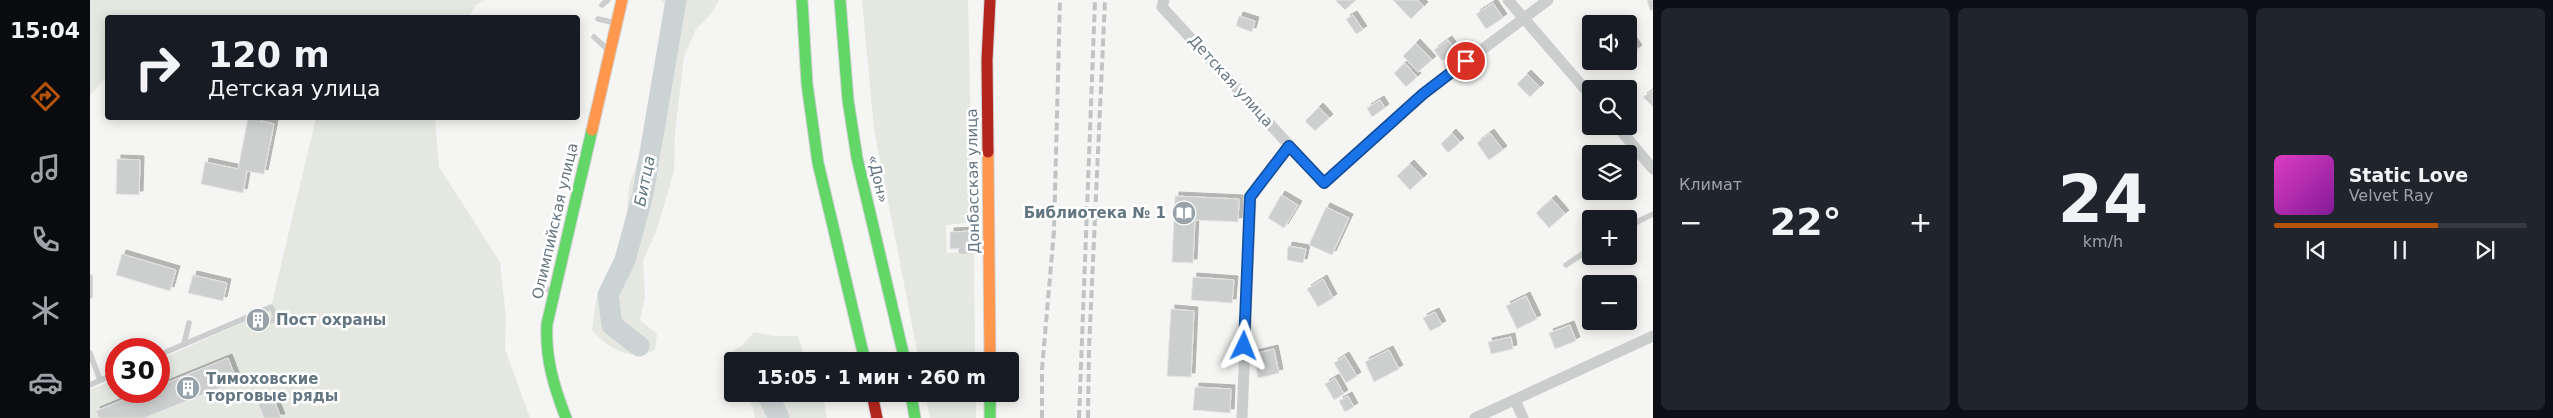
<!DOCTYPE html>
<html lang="ru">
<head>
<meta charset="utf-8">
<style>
  :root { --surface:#171b24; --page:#20242c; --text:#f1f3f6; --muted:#9ea1a6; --line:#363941; --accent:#b45309 }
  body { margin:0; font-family:"DejaVu Sans",sans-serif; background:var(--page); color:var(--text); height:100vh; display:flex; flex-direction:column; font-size:19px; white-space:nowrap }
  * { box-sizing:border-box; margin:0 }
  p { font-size:16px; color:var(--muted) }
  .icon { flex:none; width:28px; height:28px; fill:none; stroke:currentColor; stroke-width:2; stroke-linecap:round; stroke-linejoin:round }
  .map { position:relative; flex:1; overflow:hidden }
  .side { display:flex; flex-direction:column; gap:8px; padding:8px; background:#0d0f14; width:900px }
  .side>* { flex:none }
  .hud { position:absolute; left:15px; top:15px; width:475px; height:105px; border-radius:5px; box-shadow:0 2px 12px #0003; background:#171b24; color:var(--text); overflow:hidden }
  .buttons { position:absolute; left:1492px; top:15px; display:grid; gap:10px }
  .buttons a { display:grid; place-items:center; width:55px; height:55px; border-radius:5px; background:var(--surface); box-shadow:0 2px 12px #0003; font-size:25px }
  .speed { position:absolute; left:15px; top:338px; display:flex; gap:10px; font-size:25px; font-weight:700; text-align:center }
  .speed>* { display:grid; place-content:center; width:65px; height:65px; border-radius:50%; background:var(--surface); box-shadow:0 2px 12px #0003; line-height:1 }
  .speed .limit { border:8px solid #d22; background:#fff; color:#111 }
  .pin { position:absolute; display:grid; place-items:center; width:42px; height:42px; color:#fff; margin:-21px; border:2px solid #fff; border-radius:50%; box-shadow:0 1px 5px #0007 }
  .me { position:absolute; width:55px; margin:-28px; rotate:2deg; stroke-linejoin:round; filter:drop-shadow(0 0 4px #0008) }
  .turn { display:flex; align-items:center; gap:18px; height:105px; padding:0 20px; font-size:22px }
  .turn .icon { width:65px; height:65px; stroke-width:2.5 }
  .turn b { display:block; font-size:35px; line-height:42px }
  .big { font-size:38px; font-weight:800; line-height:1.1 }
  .side .card { flex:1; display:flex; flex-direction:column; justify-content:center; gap:8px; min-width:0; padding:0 18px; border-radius:8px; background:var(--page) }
  .side .dial { align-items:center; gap:0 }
  .dial b { font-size:65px; line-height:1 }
  .song { display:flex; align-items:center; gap:15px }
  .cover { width:60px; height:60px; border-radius:8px; background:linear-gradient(135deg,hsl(310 70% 55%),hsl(290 70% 35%)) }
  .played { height:5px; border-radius:2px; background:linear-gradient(90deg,var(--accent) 65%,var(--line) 65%) }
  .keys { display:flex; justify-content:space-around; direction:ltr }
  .heat { display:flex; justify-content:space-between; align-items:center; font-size:28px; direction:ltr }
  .side .tiles { flex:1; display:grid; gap:8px; grid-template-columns:repeat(3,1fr) }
  .trip { position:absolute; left:634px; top:352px; width:295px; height:50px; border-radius:5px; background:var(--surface); box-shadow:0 2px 12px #0003; font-weight:800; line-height:50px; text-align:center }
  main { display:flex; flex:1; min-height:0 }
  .tabs { display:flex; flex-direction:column; width:90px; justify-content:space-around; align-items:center; background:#090b0e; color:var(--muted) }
  .tabs .icon { width:35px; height:35px }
  .tabs .selected { color:var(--accent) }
  .tabs b { font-size:22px; color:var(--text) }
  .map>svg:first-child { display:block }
  .green { fill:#e4e8e1 }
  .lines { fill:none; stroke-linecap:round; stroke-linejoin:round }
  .river { stroke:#cbd3d5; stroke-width:21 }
  .building { fill:#cdcece; stroke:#e4e4e3; filter:url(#shadow) }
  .fast-casing { stroke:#d2d3d4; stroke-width:13 }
  .slow-casing { stroke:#d2d3d4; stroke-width:13 }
  .jam-casing { stroke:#d2d3d4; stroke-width:13 }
  .lane { stroke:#cccece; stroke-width:5.5 }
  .street { stroke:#cccece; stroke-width:11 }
  .fast { stroke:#63d668; stroke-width:11 }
  .slow { stroke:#ff974d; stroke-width:11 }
  .jam { stroke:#b3261e; stroke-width:11 }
  .rail { stroke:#c2c3c3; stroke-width:4; stroke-dasharray:8 4; stroke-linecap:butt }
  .route-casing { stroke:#114b97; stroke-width:12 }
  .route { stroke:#1a73e8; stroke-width:9 }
  .labels { text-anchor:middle; stroke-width:5; stroke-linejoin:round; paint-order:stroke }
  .street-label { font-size:15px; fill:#657683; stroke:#fff }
  .poi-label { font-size:15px; font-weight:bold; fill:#657683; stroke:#fff; text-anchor:start }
  .water-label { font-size:16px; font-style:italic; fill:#617780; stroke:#fff }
</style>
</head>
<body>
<main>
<nav class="tabs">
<b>15:04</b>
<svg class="icon selected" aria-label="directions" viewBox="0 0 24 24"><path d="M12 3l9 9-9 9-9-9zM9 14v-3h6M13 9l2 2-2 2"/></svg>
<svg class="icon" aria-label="music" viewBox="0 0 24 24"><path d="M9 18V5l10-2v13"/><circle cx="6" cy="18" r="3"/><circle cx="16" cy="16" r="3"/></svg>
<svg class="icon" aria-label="phone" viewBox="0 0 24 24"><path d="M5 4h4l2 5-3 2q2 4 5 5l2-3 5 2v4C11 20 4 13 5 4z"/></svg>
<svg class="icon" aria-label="climate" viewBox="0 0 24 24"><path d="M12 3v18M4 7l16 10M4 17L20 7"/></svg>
<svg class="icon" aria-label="car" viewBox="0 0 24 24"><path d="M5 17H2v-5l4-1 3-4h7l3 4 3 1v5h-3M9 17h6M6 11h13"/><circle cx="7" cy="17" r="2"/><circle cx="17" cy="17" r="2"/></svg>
</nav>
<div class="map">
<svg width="1563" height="418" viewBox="0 0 1563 418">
  <defs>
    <filter id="shadow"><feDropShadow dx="4" dy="-4" stdDeviation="0" flood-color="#0004"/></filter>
  </defs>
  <rect width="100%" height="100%" fill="#f5f5f3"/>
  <path class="green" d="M0 0H395L386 5 378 18H18L17 77 0 95Z
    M571 0H629L620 15 606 29 594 57 585 132 584 171 566 232 553 260 555 298 550 320 567 334 565 350C541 362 518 349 502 330L506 300 525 266 535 232 539 187 550 153 561 104 576 5Z
    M772 0H878L883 222 856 225 857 253 884 252 885 361H829L784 129Z
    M226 118H345L349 167 410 262 416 317 415 349 440 418H0V390L26 379V391H69V360L183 309 181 307Z
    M664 332 683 336H708L716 361H642V373L633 357 653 345Z
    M655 394H733L737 418H665L663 407Z
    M835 394H886V418H840Z"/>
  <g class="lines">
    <path class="river" d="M549 346 522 325 518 295 535 260 553 194 586 0
      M677 394 689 418"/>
  </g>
  <path class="building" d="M1245 0H1266L1255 10Z
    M1303 0H1328L1334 6 1321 19Z
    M1557 0H1563V10H1560Z
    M1403 3 1413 18 1396 29 1386 14Z
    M1263 15 1273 30 1266 34 1256 19Z
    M1149 16 1165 21 1162 32 1146 26Z
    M1539 36 1548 49 1539 56Z
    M1358 40 1366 51 1352 61 1344 50Z
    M1326 43 1342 60 1328 72 1313 56Z
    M1315 63 1327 77 1316 87 1304 73Z
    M1437 74 1450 87 1440 97 1427 84Z
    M1563 90V107L1553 97Z
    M1290 100 1295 108 1282 117 1277 108Z
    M1229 107 1239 118 1225 131 1215 121Z
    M155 118H172L171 121 184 124 174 174 157 171 153 193 111 184 115 162 148 169 158 118Z
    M1362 133 1370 142 1358 153 1351 144Z
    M1400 133 1413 150 1399 160 1387 143Z
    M27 159 50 160 49 195 26 194Z
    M1320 164 1333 178 1320 190 1307 176Z
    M1191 195 1208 205 1194 228 1178 218Z
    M1085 196 1149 199 1148 222 1105 220 1103 263 1082 262Z
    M1462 199 1475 214 1459 228 1446 213Z
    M1236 207 1259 218 1242 255 1219 245Z
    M883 231 884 248 860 249V232Z
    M1198 246 1216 249 1213 263 1197 260Z
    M32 254 86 270 80 291 26 275Z
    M103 275 137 283 133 301 98 293Z
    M1103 277 1144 280 1142 303 1101 300Z
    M1233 279 1243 298 1228 307 1217 289Z
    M1436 296 1447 319 1427 329 1416 306Z
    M1081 309 1104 311 1101 377 1077 376Z
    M1345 312 1352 325 1340 331 1333 318Z
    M1480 325 1486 341 1465 349 1459 333Z
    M1421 337 1423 349 1401 354 1398 342Z
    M1184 349 1189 373 1168 378 1163 354Z
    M1299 350 1309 369 1284 382 1275 362Z
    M1255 356 1267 376 1256 383 1244 363Z
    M138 358 147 381 54 418H9L6 411 54 391H69V386Z
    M1245 378 1254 394 1244 400 1235 384Z
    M1105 387 1141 389 1140 413 1103 410Z
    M182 395 191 418H174L167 401Z
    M1258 396 1264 407 1255 412 1249 401Z"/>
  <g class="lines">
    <g class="fast-casing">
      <path id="fast" d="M712 0 717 84 728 163 775 361
        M750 0 758 100 767 158 815 361
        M821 394 825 418
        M900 394V418
        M476 418C464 387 455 358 457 324L502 130"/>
    </g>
    <g class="slow-casing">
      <path id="slow" d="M502 130 532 0
        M898 152 900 361"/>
    </g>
    <g class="jam-casing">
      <path id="jam" d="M898 152 897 60 900 0
        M782 394 787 418"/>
    </g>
    <path class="lane" d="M512 5 518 0
      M508 19 526 23
      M504 37 517 49
      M1539 226 1563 214
      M871 251 898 250
      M1476 265 1501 248
      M0 277V296
      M448 283 463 293
      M94 344 99 323
      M0 353 10 380
      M69 355 181 307 187 318 164 328
      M0 385 26 373"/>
    <path class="street" d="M1074 0 1072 7 1234 183 1333 94 1458 0
      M1418 0 1501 96
      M1527 126 1563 169
      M1425 400 1433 418
      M1152 418 1161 197 1199 145
      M1385 418 1563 336"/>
    <use href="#fast" class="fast"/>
    <use href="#slow" class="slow"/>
    <use href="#jam" class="jam"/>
    <path class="rail" d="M952 418V369L964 231 970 0
      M989 418 1005 0
      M998 418 999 348 1015 0"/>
  </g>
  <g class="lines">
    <g class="route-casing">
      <path id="route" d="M1154 346 1160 197 1199 146 1234 183 1333 94 1376 61"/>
    </g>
    <use href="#route" class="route"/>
  </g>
  <defs>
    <g id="library-disc" transform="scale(1.25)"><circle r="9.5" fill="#97a2aa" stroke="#fff"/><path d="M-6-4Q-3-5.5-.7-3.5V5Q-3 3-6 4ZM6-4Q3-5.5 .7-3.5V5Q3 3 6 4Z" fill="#fff"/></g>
    <g id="building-disc" transform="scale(1.25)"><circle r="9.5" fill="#97a2aa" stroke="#fff"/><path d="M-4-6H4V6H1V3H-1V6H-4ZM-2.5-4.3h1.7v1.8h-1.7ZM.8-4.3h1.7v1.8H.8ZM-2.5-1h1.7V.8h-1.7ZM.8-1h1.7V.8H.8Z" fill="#fff"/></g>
  </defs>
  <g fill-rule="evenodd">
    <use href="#library-disc" x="1094" y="213"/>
    <use href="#building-disc" x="168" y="320"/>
    <use href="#building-disc" x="98" y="388"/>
  </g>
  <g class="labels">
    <g class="street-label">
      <text transform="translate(1141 81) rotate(48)" y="5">Детская улица</text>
      <text transform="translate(788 179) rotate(77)" y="5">«Дон»</text>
      <text transform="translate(883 181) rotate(-91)" y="5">Донбасская улица</text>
      <text transform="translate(465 221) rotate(-77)" y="5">Олимпийская улица</text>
    </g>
    <g class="poi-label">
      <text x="1076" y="218" text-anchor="end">Библиотека № 1</text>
      <text x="186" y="325">Пост охраны</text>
      <text x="116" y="384">Тимоховские<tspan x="116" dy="17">торговые ряды</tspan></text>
    </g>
    <g class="water-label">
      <text transform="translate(554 181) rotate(-79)" y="6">Битца</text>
    </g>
  </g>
</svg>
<div class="buttons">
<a><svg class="icon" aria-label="sound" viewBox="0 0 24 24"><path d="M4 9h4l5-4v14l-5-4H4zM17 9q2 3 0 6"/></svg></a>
<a><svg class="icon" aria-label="search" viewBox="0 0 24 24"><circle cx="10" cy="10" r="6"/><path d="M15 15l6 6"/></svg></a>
<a><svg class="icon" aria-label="layers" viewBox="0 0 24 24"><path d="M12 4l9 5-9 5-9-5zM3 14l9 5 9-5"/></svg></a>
<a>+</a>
<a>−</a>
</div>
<div class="speed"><div class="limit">30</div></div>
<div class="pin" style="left:1376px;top:61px;background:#d93025"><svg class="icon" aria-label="arrive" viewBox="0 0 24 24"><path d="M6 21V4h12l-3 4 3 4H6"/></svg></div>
<svg class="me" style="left:1154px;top:346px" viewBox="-20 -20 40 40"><path d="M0-17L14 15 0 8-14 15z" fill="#1a73e8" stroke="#fff" stroke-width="4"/></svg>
<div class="trip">15:05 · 1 мин · 260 m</div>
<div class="hud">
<div class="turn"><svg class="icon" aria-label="right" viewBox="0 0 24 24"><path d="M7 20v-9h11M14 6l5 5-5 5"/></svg><div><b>120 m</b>Детская улица</div></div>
</div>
</div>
<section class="side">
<div class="tiles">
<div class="card"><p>Климат</p>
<div class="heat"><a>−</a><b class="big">22°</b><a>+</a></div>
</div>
<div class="card dial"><b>24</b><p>km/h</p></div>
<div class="card">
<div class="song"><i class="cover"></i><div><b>Static Love</b><p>Velvet Ray</p></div></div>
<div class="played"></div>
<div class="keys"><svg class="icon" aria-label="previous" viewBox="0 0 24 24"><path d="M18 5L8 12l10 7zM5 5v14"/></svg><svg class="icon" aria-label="pause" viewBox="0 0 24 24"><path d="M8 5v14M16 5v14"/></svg><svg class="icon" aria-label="next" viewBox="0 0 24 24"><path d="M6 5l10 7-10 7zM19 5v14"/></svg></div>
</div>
</div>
</section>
</main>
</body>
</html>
